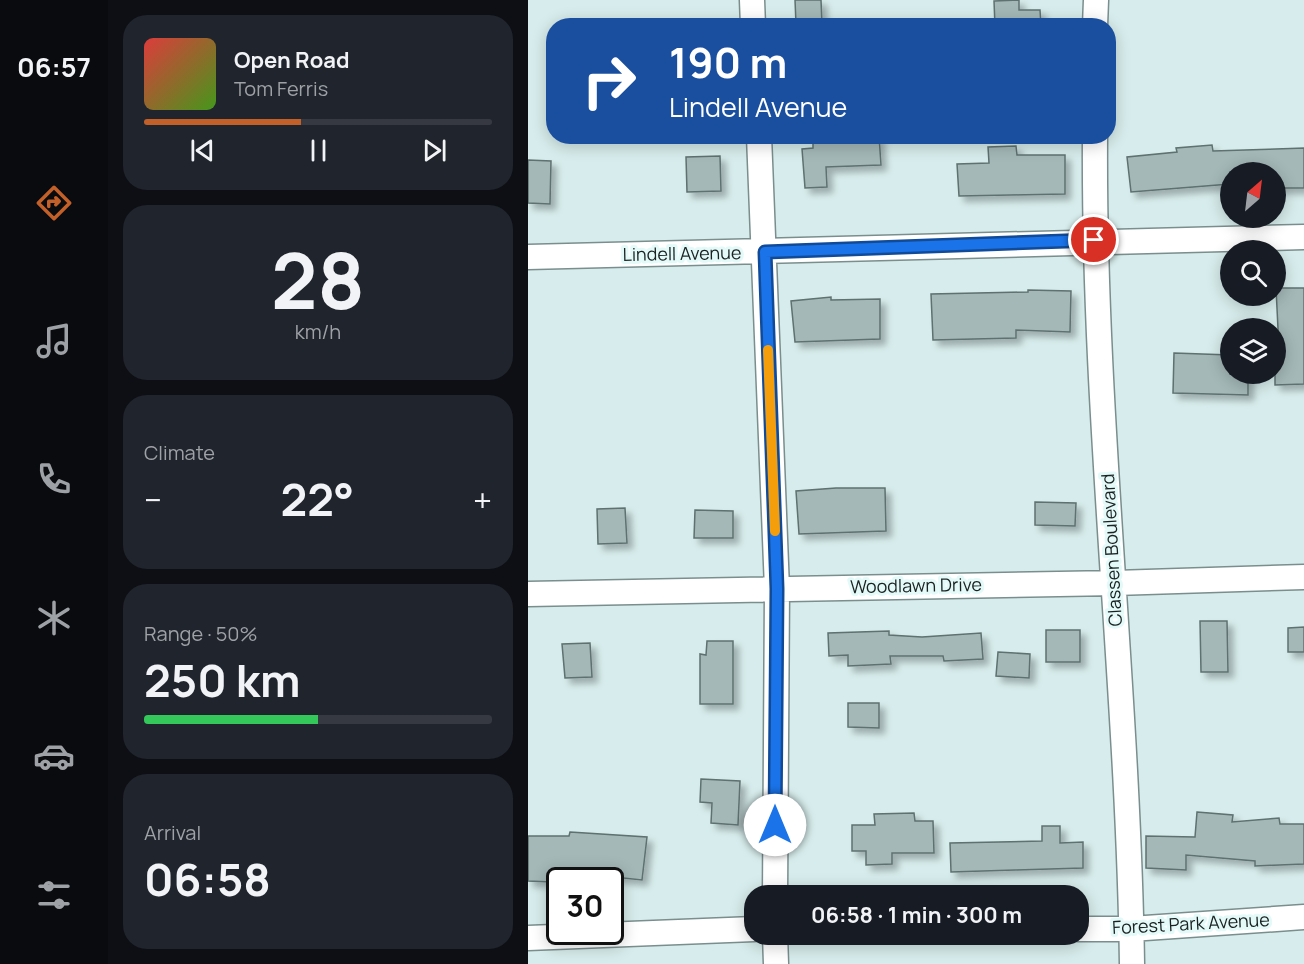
<!DOCTYPE html>
<html lang="en">
<head>
<meta charset="utf-8">
<style>
  :root { --surface:#171b24; --page:#20242c; --text:#f1f3f6; --muted:#9ea1a6; --line:#363941; --accent:#c35f28 }
  body { margin:0; font-family:Manrope,sans-serif; background:var(--page); color:var(--text); height:100vh; display:flex; flex-direction:column; font-size:22px; white-space:nowrap }
  * { box-sizing:border-box; margin:0 }
  p { font-size:20px; color:var(--muted) }
  .icon { flex:none; width:33px; height:33px; fill:none; stroke:currentColor; stroke-width:2; stroke-linecap:round; stroke-linejoin:round }
  .map { position:relative; flex:1; overflow:hidden }
  .sheet { display:flex; flex-direction:column; gap:15px; padding:15px; background:#0d0f14; width:420px }
  .sheet>* { flex:none }
  .banner { position:absolute; left:18px; top:18px; width:570px; height:126px; border-radius:24px; box-shadow:0 3px 15px #0003; background:#1a4fa0; color:#fff; overflow:hidden }
  .needle { width:39px; rotate:28deg }
  .fabs { position:absolute; left:692px; top:162px; display:grid; gap:12px }
  .fabs a { display:grid; place-items:center; width:66px; height:66px; border-radius:50%; background:var(--surface); box-shadow:0 3px 15px #0003; font-size:30px }
  .speed { position:absolute; left:18px; top:867px; display:flex; gap:12px; font-size:30px; font-weight:700; text-align:center }
  .speed>* { display:grid; place-content:center; width:78px; height:78px; border-radius:50%; background:var(--surface); box-shadow:0 3px 15px #0003; line-height:1 }
  .speed .limit { border:3px solid #111; border-radius:9px; background:#fff; color:#111 }
  .pin { position:absolute; display:grid; place-items:center; width:51px; height:51px; color:#fff; margin:-26px; border:3px solid #fff; border-radius:50%; box-shadow:0 2px 6px #0007 }
  .me { position:absolute; width:66px; margin:-33px; rotate:0deg; stroke-linejoin:round; filter:drop-shadow(0 0 4px #0008) }
  .turn { display:flex; align-items:center; gap:21px; height:126px; padding:0 24px; font-size:27px }
  .turn .icon { width:78px; height:78px; stroke-width:2.5 }
  .turn b { display:block; font-size:42px; line-height:51px }
  .big { font-size:45px; font-weight:700; line-height:1.1 }
  .sheet .tile { flex:1; display:flex; flex-direction:column; justify-content:center; gap:9px; min-width:0; padding:0 21px; border-radius:24px; background:var(--page) }
  .sheet .dial { align-items:center; gap:0 }
  .dial b { font-size:78px; line-height:1 }
  .song { display:flex; align-items:center; gap:18px }
  .cover { width:72px; height:72px; border-radius:9px; background:linear-gradient(135deg,hsl(0 70% 55%),hsl(100 70% 35%)) }
  .played { height:6px; border-radius:3px; background:linear-gradient(90deg,var(--accent) 45%,var(--line) 45%) }
  .keys { display:flex; justify-content:space-around; direction:ltr }
  .heat { display:flex; justify-content:space-between; align-items:center; font-size:33px; direction:ltr }
  .charge { height:9px; border-radius:4px; background:linear-gradient(90deg,#34c759 50%,var(--line) 0) }
  .trip { position:absolute; left:216px; top:885px; width:345px; height:60px; border-radius:24px; background:var(--surface); box-shadow:0 3px 15px #0003; font-weight:700; line-height:60px; text-align:center }
  main { display:flex; flex:1; min-height:0 }
  .tab-bar { display:flex; flex-direction:column; width:108px; justify-content:space-around; align-items:center; background:#090b0e; color:var(--muted) }
  .tab-bar .icon { width:42px; height:42px }
  .tab-bar .selected { color:var(--accent) }
  .tab-bar b { font-size:27px; color:var(--text) }
  .map>svg:first-child { display:block }
  .building { fill:#a4b8b8; stroke:#5e7170; stroke-width:1.5; filter:url(#shadow) }
  .lines { fill:none; stroke-linecap:round; stroke-linejoin:round }
  .minor-casing { stroke:#7a8e8d; stroke-width:27 }
  .minor { stroke:#fff; stroke-width:24 }
  .route-casing { stroke:#114b97; stroke-width:15 }
  .route { stroke:#1a73e8; stroke-width:10 }
  .slow { stroke:#f59e0b; stroke-width:10 }
  .labels { text-anchor:middle; stroke-width:6; stroke-linejoin:round; paint-order:stroke }
  .street-label { font-size:18px; fill:#1a2121; stroke:#e4faf9 }
</style>
</head>
<body>
<main>
<nav class="tab-bar">
<b>06:57</b>
<svg class="icon selected" aria-label="directions" viewBox="0 0 24 24"><path d="M12 3l9 9-9 9-9-9zM9 14v-3h6M13 9l2 2-2 2"/></svg>
<svg class="icon" aria-label="music" viewBox="0 0 24 24"><path d="M9 18V5l10-2v13"/><circle cx="6" cy="18" r="3"/><circle cx="16" cy="16" r="3"/></svg>
<svg class="icon" aria-label="phone" viewBox="0 0 24 24"><path d="M5 4h4l2 5-3 2q2 4 5 5l2-3 5 2v4C11 20 4 13 5 4z"/></svg>
<svg class="icon" aria-label="climate" viewBox="0 0 24 24"><path d="M12 3v18M4 7l16 10M4 17L20 7"/></svg>
<svg class="icon" aria-label="car" viewBox="0 0 24 24"><path d="M5 17H2v-5l4-1 3-4h7l3 4 3 1v5h-3M9 17h6M6 11h13"/><circle cx="7" cy="17" r="2"/><circle cx="17" cy="17" r="2"/></svg>
<svg class="icon" aria-label="filters" viewBox="0 0 24 24"><path d="M4 7h16M4 17h16"/><circle cx="9" cy="7" r="2"/><circle cx="15" cy="17" r="2"/></svg>
</nav>
<section class="sheet">
<div class="tile">
<div class="song"><i class="cover"></i><div><b>Open Road</b><p>Tom Ferris</p></div></div>
<div class="played"></div>
<div class="keys"><svg class="icon" aria-label="previous" viewBox="0 0 24 24"><path d="M18 5L8 12l10 7zM5 5v14"/></svg><svg class="icon" aria-label="pause" viewBox="0 0 24 24"><path d="M8 5v14M16 5v14"/></svg><svg class="icon" aria-label="next" viewBox="0 0 24 24"><path d="M6 5l10 7-10 7zM19 5v14"/></svg></div>
</div>
<div class="tile dial"><b>28</b><p>km/h</p></div>
<div class="tile"><p>Climate</p>
<div class="heat"><a>−</a><b class="big">22°</b><a>+</a></div>
</div>
<div class="tile"><p>Range · 50%</p><b class="big">250 km</b><div class="charge"></div></div>
<div class="tile"><p>Arrival</p><b class="big">06:58</b></div>
</section>
<div class="map">
<svg width="776" height="964" viewBox="0 0 776 964">
  <defs>
    <filter id="shadow"><feDropShadow dx="5.5" dy="5.5" stdDeviation="3" flood-color="#0004"/></filter>
  </defs>
  <rect width="100%" height="100%" fill="#d7ecec"/>
  <path class="building" d="M267 0H293L294 24H268Z
    M491 0V10H512L513 26H467L466 1Z
    M285 136H351L353 165 298 167 299 187 277 188 274 149 285 148Z
    M684 145 685 151 776 148V188H747V172H702V184L603 192 599 157 649 152 648 148Z
    M488 146 489 155H537V194L431 196 429 164 461 163 460 147Z
    M192 156 193 191 159 192 158 157Z
    M0 160 23 161 22 204 0 203Z
    M748 288H776V384L747 385V349H751Z
    M500 290 543 291 542 332 488 330V338L405 340 403 294 500 292Z
    M303 297V300L352 299V339L267 342 263 301Z
    M646 353 702 355V374H720V395L645 393Z
    M308 488H357L358 531 271 534 268 491Z
    M507 502 548 503 547 526 507 525Z
    M97 508 99 543 70 544 69 509Z
    M167 510 205 511V538H166Z
    M672 621H699L700 672H673Z
    M776 627V652H760V628Z
    M518 630H552V662H518Z
    M361 631V635L394 637 453 633 455 659 416 661 415 656H362L363 664 320 666V655L301 656 300 633Z
    M179 641H205V704H172V654L178 655Z
    M62 643 64 677 37 678 34 644Z
    M470 652 502 654 501 678 468 676Z
    M320 703H351V728L320 727Z
    M173 779 212 781 210 825 183 823 184 803 172 802Z
    M669 812 705 815 704 822 751 818 752 824H776V864L727 866V861L658 855V870L618 868V836L667 837Z
    M386 813 387 821H405L406 853H364V864L338 865V851H324V825H347L346 814Z
    M514 826H532V843L555 842V868L423 872 422 843 514 841Z
    M42 832 119 837 114 880 67 875 66 880 24 878V882L0 881V836H41Z"/>
  <g class="lines">
    <g class="minor-casing">
      <path id="minor" d="M224 0 225 26
        M567 26 568 0
        M231 136 249 589 247 896
        M567 136C565 413 600 688 604 964
        M0 257 776 237
        M0 594 587 583 776 577
        M550 929H603L776 917
        M247 934 248 964
        M0 938 226 929"/>
    </g>
    <use href="#minor" class="minor"/>
  </g>
  <g class="lines">
    <g class="route-casing">
      <path id="route" d="M247 825 249 589 237 252 566 240"/>
    </g>
    <use href="#route" class="route"/>
    <path class="slow" d="M240 350 247 531"/>
  </g>
  <g class="labels">
    <g class="street-label">
      <text transform="translate(154 254) rotate(-1)" y="6">Lindell Avenue</text>
      <text transform="translate(584 550) rotate(-93)" y="6">Classen Boulevard</text>
      <text transform="translate(388 586) rotate(-1)" y="6">Woodlawn Drive</text>
      <text transform="translate(663 924) rotate(-3)" y="6">Forest Park Avenue</text>
    </g>
  </g>
</svg>
<div class="fabs">
<a><svg class="needle" viewBox="-14 -14 28 28"><path d="M0-13l5 13h-10z" fill="#e53935"/><path d="M0 13l5-13h-10z" fill="#9ea1a6"/></svg></a>
<a><svg class="icon" aria-label="search" viewBox="0 0 24 24"><circle cx="10" cy="10" r="6"/><path d="M15 15l6 6"/></svg></a>
<a><svg class="icon" aria-label="layers" viewBox="0 0 24 24"><path d="M12 4l9 5-9 5-9-5zM3 14l9 5 9-5"/></svg></a>
</div>
<div class="speed"><div class="limit">30</div></div>
<div class="pin" style="left:566px;top:240px;background:#d93025"><svg class="icon" aria-label="arrive" viewBox="0 0 24 24"><path d="M6 21V4h12l-3 4 3 4H6"/></svg></div>
<svg class="me" style="left:247px;top:825px" viewBox="-20 -20 40 40"><circle r="19" fill="#fff"/><path d="M0-13L10 11 0 6-10 11z" fill="#1a73e8"/></svg>
<div class="trip">06:58 · 1 min · 300 m</div>
<div class="banner">
<div class="turn"><svg class="icon" aria-label="right" viewBox="0 0 24 24"><path d="M7 20v-9h11M14 6l5 5-5 5"/></svg><div><b>190 m</b>Lindell Avenue</div></div>
</div>
</div>
</main>
</body>
</html>
